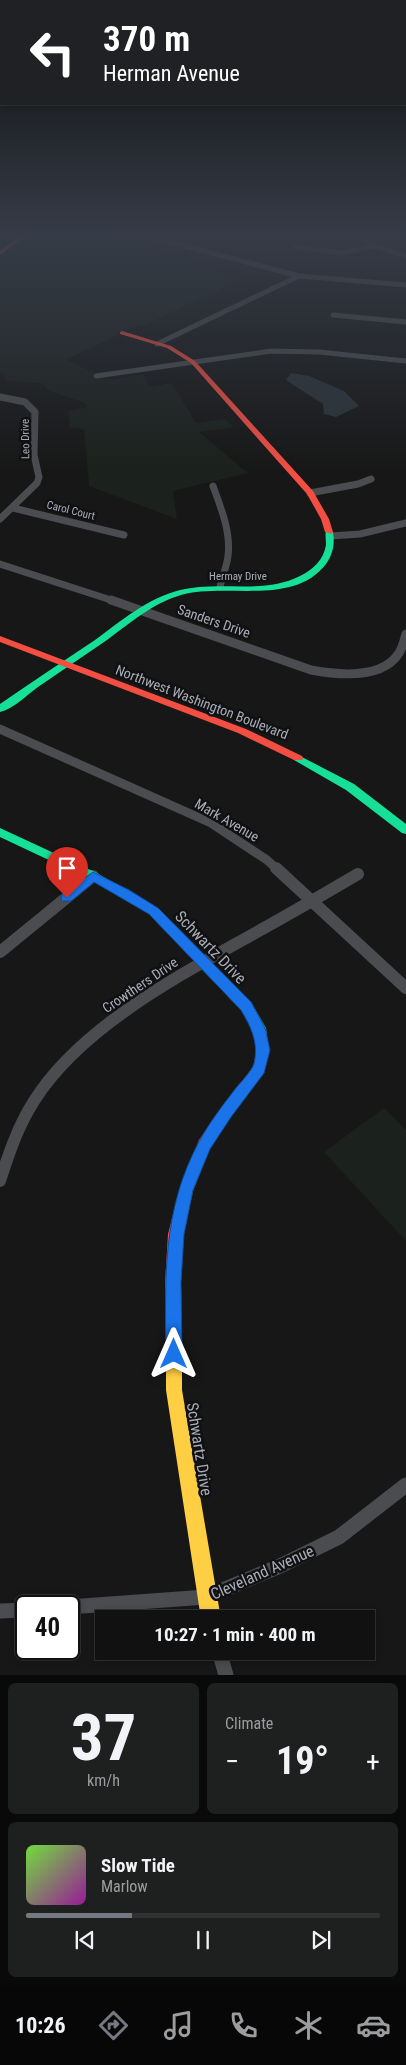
<!DOCTYPE html>
<html lang="en">
<head>
<meta charset="utf-8">
<style>
  :root { --surface:#111; --page:#1e1f1f; --text:#f1f3f6; --muted:#9c9d9f; --line:#303131; --accent:#757880 }
  body { margin:0; font-family:"Roboto Condensed",sans-serif; background:var(--page); color:var(--text); height:100vh; display:flex; flex-direction:column; font-size:19px; white-space:nowrap }
  * { box-sizing:border-box; margin:0 }
  p { font-size:16px; color:var(--muted) }
  .icon { flex:none; width:28px; height:28px; fill:none; stroke:currentColor; stroke-width:2; stroke-linecap:round; stroke-linejoin:round }
  .map { position:relative; height:1675px; overflow:hidden }
  .side { display:flex; flex-direction:column; gap:8px; padding:8px; background:#090909; flex:1 }
  .side>* { flex:none }
  .hud { position:absolute; left:0px; top:0px; width:406px; height:105px; box-shadow:0 2px 8px #0003,0 0 0 1px var(--line); background:#202124; color:#fff; overflow:hidden }
  .speed { position:absolute; left:15px; top:1595px; display:flex; gap:10px; font-size:25px; font-weight:700; text-align:center }
  .speed>* { display:grid; place-content:center; width:65px; height:65px; border-radius:50%; background:var(--surface); box-shadow:0 2px 8px #0003,0 0 0 1px var(--line); line-height:1 }
  .speed .limit { border:2px solid #111; border-radius:8px; background:#fff; color:#111 }
  .pin { position:absolute; display:grid; place-items:center; width:42px; height:42px; color:#fff; margin:-51px -21px; border-radius:50% 50% 50% 0; rotate:-45deg; box-shadow:0 0 5px #0007 }
  .pin .icon { rotate:45deg }
  .me { position:absolute; width:55px; margin:-28px; rotate:0deg; stroke-linejoin:round; filter:drop-shadow(0 0 4px #0008) }
  .turn { display:flex; align-items:center; gap:18px; height:105px; padding:0 20px; font-size:22px }
  .turn .icon { width:65px; height:65px; stroke-width:2.5 }
  .turn b { display:block; font-size:35px; line-height:42px }
  .big { font-size:38px; font-weight:700; line-height:1.1 }
  .side .widget { flex:1; display:flex; flex-direction:column; justify-content:center; gap:8px; min-width:0; padding:0 18px; border-radius:8px; background:var(--page) }
  .side .dial { align-items:center; gap:0 }
  .dial b { font-size:65px; line-height:1 }
  .song { display:flex; align-items:center; gap:15px }
  .cover { width:60px; height:60px; border-radius:8px; background:linear-gradient(135deg,hsl(100 70% 55%),hsl(300 70% 35%)) }
  .played { height:5px; border-radius:2px; background:linear-gradient(90deg,var(--accent) 30%,var(--line) 30%) }
  .keys { display:flex; justify-content:space-around; direction:ltr }
  .heat { display:flex; justify-content:space-between; align-items:center; font-size:28px; direction:ltr }
  .side .tiles { flex:1; display:grid; gap:8px; grid-template-columns:1fr 1fr }
  .widget:last-child { grid-column:span 2 }
  .trip { position:absolute; left:95px; top:1610px; width:280px; height:50px; border-radius:0px; background:var(--surface); box-shadow:0 2px 8px #0003,0 0 0 1px var(--line); font-weight:700; line-height:50px; text-align:center }
  .tabs { display:flex; height:80px; justify-content:space-around; align-items:center; background:#070707; color:var(--muted) }
  .tabs .icon { width:35px; height:35px }
  .tabs .on { color:var(--accent) }
  .tabs b { font-size:22px; color:var(--text) }
  .map>svg:first-child { display:block }
  .green { fill:#1b211c }
  .water { fill:#2a3239 }
  .lines { fill:none; stroke-linecap:round; stroke-linejoin:round }
  .street-far4 { stroke:#4b4c50; stroke-width:5 }
  .street-far3 { stroke:#4b4c50; stroke-width:7 }
  .street-far2 { stroke:#4b4c50; stroke-width:9 }
  .street-far1 { stroke:#4b4c50; stroke-width:12 }
  .street { stroke:#4b4c50; stroke-width:15 }
  .fast { fill:#16e098; fill-rule:evenodd }
  .slow { fill:#ffcf43; fill-rule:evenodd }
  .jam { fill:#f24e42; fill-rule:evenodd }
  .route { fill:#1a73e8; stroke:#114b97 }
  .labels { text-anchor:middle; stroke-width:5; stroke-linejoin:round; paint-order:stroke }
  .far-street-label { font-size:11px; fill:#a8adb8; stroke:#111113 }
  .street-label { font-size:14px; fill:#a8adb8; stroke:#111113 }
  .near-street-label { font-size:16px; fill:#a8adb8; stroke:#111113 }
</style>
</head>
<body>
<div class="map">
<svg width="406" height="1675" viewBox="0 0 406 1675">
  <rect width="100%" height="100%" fill="#171717"/>
  <path class="green" d="M28 236H93L240 278 217 292 144 325 130 329 66 360 111 380 144 374 150 387 172 383 196 423 225 419 234 427 199 432 248 473 173 491 177 519 89 486 84 429 70 428 68 411 87 407 85 403 47 390 44 384 5 380 4 373H0V256Z
    M384 1108 406 1130V1241L324 1152Z"/>
  <path class="water" d="M291 373 309 376 344 391 359 406 336 417 324 414 323 404 286 380Z"/>
  <g class="lines">
    <path class="street-far4" d="M147 236 299 276 406 285
      M355 236 374 246 406 256
      M296 247 341 253 374 246
      M333 315 406 322
      M157 344 299 276
      M96 376 272 351 319 352 406 361"/>
    <path class="street-far3" d="M0 397 25 402 35 412 34 455 39 477 37 483 0 519
      M213 486C221 508 231 532 228 556 227 566 222 577 220 587
      M310 493 358 484 371 479
      M13 508 124 535
      M331 536 360 534 406 523
      M0 564 114 601"/>
    <path class="street-far2" d="M111 600 311 670C338 675 382 680 399 653 403 647 404 640 406 634
      M0 729 211 823 267 860 277 869"/>
    <path class="street-far1" d="M276 868 406 988
      M0 952 93 876
      M0 1181C9 1153 18 1126 34 1101 78 1031 169 981 239 942 279 920 319 897 358 874"/>
    <path class="street" d="M69 1607 206 1597 280 1566 339 1537 406 1485
      M0 1611 26 1610
      M219 1651 226 1675"/>
    <path class="fast" d="M326 530 333 532C335 544 333 554 326 564 293 607 226 582 181 595 153 603 130 623 107 640 84 656 61 671 38 687 27 695 13 709 0 712V704C31 683 63 661 95 640 121 621 148 598 180 590 219 580 263 595 300 576 313 570 324 559 326 545 326 540 325 535 326 530Z
      M298 755 354 784 406 824V834L402 833 346 790 294 760 293 758 294 756Z
      M0 828 97 873 157 908 251 1002 266 1028 269 1052 267 1056 262 1058 257 1056 253 1029 241 1010 149 914 89 879 0 837Z"/>
    <path class="slow" d="M174 1336 180 1338 182 1344V1390L221 1619H201L166 1390V1344L168 1338Z"/>
    <path class="jam" d="M20 236H26L0 255V251Z
      M122 331 171 346 195 361 313 491 329 519 333 532 332 534 325 532 321 519 307 494 191 363 167 348 120 334V332Z
      M0 636 246 729 302 756 303 758 302 760H294L238 733 0 642Z
      M262 1046 267 1048 269 1052 264 1073 231 1116 210 1148 193 1191 184 1234 181 1283 182 1344 180 1350 174 1352 168 1350 166 1344 165 1283 168 1234 179 1191 199 1140 221 1108 253 1067 257 1048Z"/>
  </g>
  <linearGradient id="sky" x2="0" y2="1"><stop stop-color="#0d0d0d"/><stop offset="0.5" stop-color="#363c47"/><stop offset="1" stop-color="#363c47" stop-opacity="0"/></linearGradient>
  <rect width="406" height="471" fill="url(#sky)"/>
  <path class="route" d="M93 872 129 890 158 908 251 1002 265 1028 270 1050 264 1073 231 1117 210 1149 193 1190 184 1234 181 1282 182 1354 180 1360 174 1363 168 1360 166 1354C165 1280 162 1210 199 1142 209 1123 223 1105 236 1088 242 1081 251 1072 254 1064 259 1043 251 1027 241 1010L149 914 94 882 71 901H62L61 898 62 894Z"/>
  <g class="labels">
    <g class="far-street-label">
      <text transform="translate(25 439) rotate(-91)" y="4">Leo Drive</text>
      <text transform="translate(71 510) rotate(14)" y="4">Carol Court</text>
      <text x="238" y="580">Hermay Drive</text>
    </g>
    <g class="street-label">
      <text transform="translate(214 621) rotate(19)" y="5">Sanders Drive</text>
      <text transform="translate(202 702) rotate(21)" y="5">Northwest Washington Boulevard</text>
      <text transform="translate(227 820) rotate(30)" y="5">Mark Avenue</text>
      <text transform="translate(140 985) rotate(-34)" y="5">Crowthers Drive</text>
    </g>
    <g class="near-street-label">
      <text transform="translate(211 947) rotate(46)" y="6">Schwartz Drive</text>
      <text transform="translate(200 1449) rotate(81)" y="6">Schwartz Drive</text>
      <text transform="translate(262 1572) rotate(-24)" y="6">Cleveland Avenue</text>
    </g>
  </g>
</svg>
<div class="speed"><div class="limit">40</div></div>
<div class="pin" style="left:67px;top:898px;background:#d93025"><svg class="icon" aria-label="arrive" viewBox="0 0 24 24"><path d="M6 21V4h12l-3 4 3 4H6"/></svg></div>
<svg class="me" style="left:174px;top:1354px" viewBox="-20 -20 40 40"><path d="M0-17L14 15 0 8-14 15z" fill="#1a73e8" stroke="#fff" stroke-width="4"/></svg>
<div class="trip">10:27 · 1 min · 400 m</div>
<div class="hud">
<div class="turn"><svg class="icon" aria-label="left" viewBox="0 0 24 24"><path d="M17 20v-9H6M10 6l-5 5 5 5"/></svg><div><b>370 m</b>Herman Avenue</div></div>
</div>
</div>
<section class="side">
<div class="tiles">
<div class="widget dial"><b>37</b><p>km/h</p></div>
<div class="widget"><p>Climate</p>
<div class="heat"><a>−</a><b class="big">19°</b><a>+</a></div>
</div>
<div class="widget">
<div class="song"><i class="cover"></i><div><b>Slow Tide</b><p>Marlow</p></div></div>
<div class="played"></div>
<div class="keys"><svg class="icon" aria-label="previous" viewBox="0 0 24 24"><path d="M18 5L8 12l10 7zM5 5v14"/></svg><svg class="icon" aria-label="pause" viewBox="0 0 24 24"><path d="M8 5v14M16 5v14"/></svg><svg class="icon" aria-label="next" viewBox="0 0 24 24"><path d="M6 5l10 7-10 7zM19 5v14"/></svg></div>
</div>
</div>
</section>
<nav class="tabs">
<b>10:26</b>
<svg class="icon on" aria-label="directions" viewBox="0 0 24 24"><path d="M12 3l9 9-9 9-9-9zM9 14v-3h6M13 9l2 2-2 2"/></svg>
<svg class="icon" aria-label="music" viewBox="0 0 24 24"><path d="M9 18V5l10-2v13"/><circle cx="6" cy="18" r="3"/><circle cx="16" cy="16" r="3"/></svg>
<svg class="icon" aria-label="phone" viewBox="0 0 24 24"><path d="M5 4h4l2 5-3 2q2 4 5 5l2-3 5 2v4C11 20 4 13 5 4z"/></svg>
<svg class="icon" aria-label="climate" viewBox="0 0 24 24"><path d="M12 3v18M4 7l16 10M4 17L20 7"/></svg>
<svg class="icon" aria-label="car" viewBox="0 0 24 24"><path d="M5 17H2v-5l4-1 3-4h7l3 4 3 1v5h-3M9 17h6M6 11h13"/><circle cx="7" cy="17" r="2"/><circle cx="17" cy="17" r="2"/></svg>
</nav>
</body>
</html>
